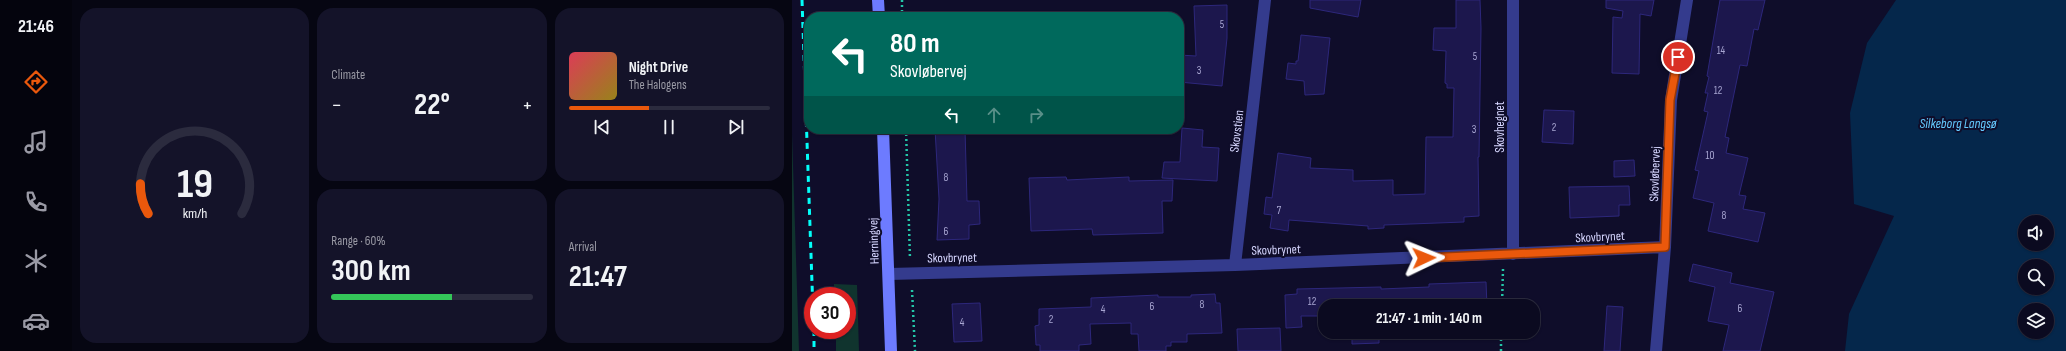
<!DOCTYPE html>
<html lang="en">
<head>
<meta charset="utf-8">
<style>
  :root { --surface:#0b0a20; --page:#141329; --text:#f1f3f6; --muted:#9a9aa5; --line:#2b2b3e; --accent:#ea580c }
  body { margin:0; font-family:"Sofia Sans Condensed",sans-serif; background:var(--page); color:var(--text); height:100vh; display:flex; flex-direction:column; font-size:15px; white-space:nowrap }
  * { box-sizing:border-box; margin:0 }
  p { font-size:13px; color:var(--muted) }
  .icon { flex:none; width:22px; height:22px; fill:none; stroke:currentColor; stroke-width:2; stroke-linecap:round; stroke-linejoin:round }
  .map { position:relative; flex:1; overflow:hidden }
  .sheet { display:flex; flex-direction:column; gap:8px; padding:8px; background:#060612; width:720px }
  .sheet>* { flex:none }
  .top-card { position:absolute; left:12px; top:12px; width:380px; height:122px; border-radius:16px; box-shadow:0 1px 3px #0004,0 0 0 1px var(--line); background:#00695c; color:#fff; overflow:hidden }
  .controls { position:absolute; left:1226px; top:215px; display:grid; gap:8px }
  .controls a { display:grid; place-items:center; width:36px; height:36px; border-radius:50%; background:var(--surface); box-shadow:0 1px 3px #0004,0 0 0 1px var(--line); font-size:20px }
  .speed { position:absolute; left:12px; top:287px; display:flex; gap:8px; font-size:20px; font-weight:700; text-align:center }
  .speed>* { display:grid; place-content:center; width:52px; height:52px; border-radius:50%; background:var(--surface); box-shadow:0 1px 3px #0004,0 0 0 1px var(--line); line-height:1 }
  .speed .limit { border:6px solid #d22; background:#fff; color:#111 }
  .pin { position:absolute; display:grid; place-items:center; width:34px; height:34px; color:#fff; margin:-17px; border:2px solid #fff; border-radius:50%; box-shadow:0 1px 4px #0007 }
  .me { position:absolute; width:44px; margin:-22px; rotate:88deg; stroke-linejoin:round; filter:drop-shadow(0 0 3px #0008) }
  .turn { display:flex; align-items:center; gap:14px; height:84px; padding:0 20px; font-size:18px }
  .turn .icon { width:52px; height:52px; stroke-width:2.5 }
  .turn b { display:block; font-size:28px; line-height:34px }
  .lanes { display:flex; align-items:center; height:38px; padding:0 20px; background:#0003; justify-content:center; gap:20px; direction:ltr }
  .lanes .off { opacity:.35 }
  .big { font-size:30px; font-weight:700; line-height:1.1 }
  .sheet .card { flex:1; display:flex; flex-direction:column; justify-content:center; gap:6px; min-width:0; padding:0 14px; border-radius:16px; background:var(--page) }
  .sheet .dial { align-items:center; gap:0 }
  .dial svg { height:104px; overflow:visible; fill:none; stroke:var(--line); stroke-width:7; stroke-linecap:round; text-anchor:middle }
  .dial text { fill:var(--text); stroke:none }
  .song { display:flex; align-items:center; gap:12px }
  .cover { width:48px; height:48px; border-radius:6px; background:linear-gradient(135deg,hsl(350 70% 55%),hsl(50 70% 35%)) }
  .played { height:4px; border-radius:2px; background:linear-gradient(90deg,var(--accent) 40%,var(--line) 40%) }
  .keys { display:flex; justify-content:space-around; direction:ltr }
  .heat { display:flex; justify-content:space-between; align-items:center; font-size:22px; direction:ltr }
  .charge { height:6px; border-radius:3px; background:linear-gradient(90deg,#34c759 60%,var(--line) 0) }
  .sheet .tiles { flex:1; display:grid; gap:8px; grid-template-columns:repeat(3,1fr) }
  .card:first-child { grid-row:span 2 }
  .trip { position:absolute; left:526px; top:299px; width:222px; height:40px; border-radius:16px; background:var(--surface); box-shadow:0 1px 3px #0004,0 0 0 1px var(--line); font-weight:700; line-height:40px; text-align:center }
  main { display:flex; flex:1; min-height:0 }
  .tab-bar { display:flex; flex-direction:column; width:72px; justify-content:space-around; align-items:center; background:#04040d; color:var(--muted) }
  .tab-bar .icon { width:28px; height:28px }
  .tab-bar .current { color:var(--accent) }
  .tab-bar b { font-size:18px; color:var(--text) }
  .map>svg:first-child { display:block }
  .green { fill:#10342e }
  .water { fill:#05274b; fill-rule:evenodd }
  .building { fill:#1c174d; stroke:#2d277b }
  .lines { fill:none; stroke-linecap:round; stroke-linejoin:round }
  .path { stroke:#23c6a8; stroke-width:2.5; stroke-dasharray:2 3; stroke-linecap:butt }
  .street { stroke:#343b8d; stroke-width:12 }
  .secondary { stroke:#6d7bff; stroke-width:12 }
  .rail { stroke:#02fff9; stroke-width:3; stroke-dasharray:6 5; stroke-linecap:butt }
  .route-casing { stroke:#983908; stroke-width:10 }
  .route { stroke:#ea580c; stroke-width:7 }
  .labels { text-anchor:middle; stroke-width:4; stroke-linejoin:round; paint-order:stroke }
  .number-label { font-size:11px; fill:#a8a6d2 }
  .street-label { font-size:13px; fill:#d6d6ff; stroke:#0f0d2a }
  .water-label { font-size:14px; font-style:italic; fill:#64caff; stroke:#0f0d2a }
</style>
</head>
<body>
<main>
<nav class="tab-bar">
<b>21:46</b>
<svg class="icon current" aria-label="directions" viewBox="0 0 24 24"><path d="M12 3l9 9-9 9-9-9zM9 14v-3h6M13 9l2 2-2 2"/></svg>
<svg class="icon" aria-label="music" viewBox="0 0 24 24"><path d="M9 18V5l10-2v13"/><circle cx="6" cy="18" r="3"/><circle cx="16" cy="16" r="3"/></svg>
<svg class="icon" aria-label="phone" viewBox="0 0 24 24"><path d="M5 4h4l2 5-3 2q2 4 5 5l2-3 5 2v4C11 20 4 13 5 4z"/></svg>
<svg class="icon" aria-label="climate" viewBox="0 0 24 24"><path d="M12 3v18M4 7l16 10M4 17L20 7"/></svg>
<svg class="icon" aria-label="car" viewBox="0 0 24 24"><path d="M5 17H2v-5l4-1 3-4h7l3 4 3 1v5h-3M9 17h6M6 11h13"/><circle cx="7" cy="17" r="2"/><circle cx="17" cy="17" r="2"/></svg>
</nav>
<section class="sheet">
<div class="tiles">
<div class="card dial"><svg viewBox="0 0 100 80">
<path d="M14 69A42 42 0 1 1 86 69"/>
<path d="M14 69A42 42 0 0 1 8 46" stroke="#ea580c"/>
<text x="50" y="56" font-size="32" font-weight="700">19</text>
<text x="50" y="72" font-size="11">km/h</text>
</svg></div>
<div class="card"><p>Climate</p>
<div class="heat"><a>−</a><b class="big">22°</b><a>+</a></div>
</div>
<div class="card">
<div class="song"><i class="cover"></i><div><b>Night Drive</b><p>The Halogens</p></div></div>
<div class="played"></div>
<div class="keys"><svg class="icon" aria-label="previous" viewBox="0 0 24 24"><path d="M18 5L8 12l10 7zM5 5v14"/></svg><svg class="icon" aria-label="pause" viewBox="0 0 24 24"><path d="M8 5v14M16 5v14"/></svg><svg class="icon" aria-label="next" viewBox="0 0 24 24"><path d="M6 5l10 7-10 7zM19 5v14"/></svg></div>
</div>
<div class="card"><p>Range · 60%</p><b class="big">300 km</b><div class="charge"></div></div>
<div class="card"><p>Arrival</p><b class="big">21:47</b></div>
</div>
</section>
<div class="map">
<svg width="1274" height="351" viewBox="0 0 1274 351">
  <rect width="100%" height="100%" fill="#0f0d2a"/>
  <path class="green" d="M0 134 7 351H0Z
    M42 284 65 285 67 351H44V330H55V296H42Z"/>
  <path class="water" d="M1104 0H1274V351H1053L1057 314 1102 216 1062 204 1058 113 1075 43ZM1233 222H1255V244H1233ZM1233 266H1255V288H1233ZM1233 310H1255V332H1233Z"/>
  <path class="building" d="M518 0H569L566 17 518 8Z
    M664 0H688L689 28 687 157H686L687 216 672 217V222L592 225V228L576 229V226L497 220 496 231 478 228 480 215 472 214 474 197 480 198 486 153 519 158 518 168 561 170V181L601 180V195L633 194 634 137H661L662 88H655V84L653 83 654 51 641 50 642 28H664Z
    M814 0H862L859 16 848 14 847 74 820 73 821 17 830 18 831 11 814 8Z
    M928 0H973L966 30 962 29 955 66 948 65 933 137 937 138 934 153 956 158 947 195 954 196 951 209 973 213 966 242 916 231 922 203 901 198 907 171 903 170 916 112 912 111 916 93H913L917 77 915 76Z
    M435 5V38L430 86 387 82V55L404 56 402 6Z
    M509 35 538 38 532 94 513 95 512 81 494 79 496 63 504 64V61H506Z
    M752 110 782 111 781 144 750 142Z
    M390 128 411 130 410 147 427 148 425 181 370 178 372 162H388Z
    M143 129H173L175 201H187L188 224 177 225V239L145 240 147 199Z
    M842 160 843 176 822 177V161Z
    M274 177 275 180 337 177V181L381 180 380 201H370L371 233 301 235 300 229 239 231 237 178Z
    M837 186 838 205H827V216L778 218 777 187Z
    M901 264 940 273 938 283 982 292 968 351H931L937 325 916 321 923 287 897 281Z
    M694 282 695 306H533V316H509L510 327 494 328 493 295 505 294V289L589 287V289L637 287V284Z
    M423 294 424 303H428L430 333 395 334V342H379V346H374V351H347L346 334H339V323L298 324 299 344 287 345V351H248V345H244L243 326 247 325V309L299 307V298L366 295V297H399V295Z
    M188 303 190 341 162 342 160 304Z
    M815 306 831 307 828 351H812Z
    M488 328 489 351H446L445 329Z
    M560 332H587V343L560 344Z"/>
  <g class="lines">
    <path class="path" d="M110 0V17
      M114 129 118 259
      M120 290 123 351
      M710 306 711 269
      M709 351V332"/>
    <path class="street" d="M721 0V254
      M443 265 473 0
      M97 274 443 265 873 247
      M864 351 873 247 879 100 895 0"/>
    <path class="secondary" d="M86 0 87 17
      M91 129 99 351"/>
    <path class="rail" d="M10 0 21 311
      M22 330V351"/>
  </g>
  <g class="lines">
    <g class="route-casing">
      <path id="route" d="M632 258 873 247 878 100 886 57"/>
    </g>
    <use href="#route" class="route"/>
  </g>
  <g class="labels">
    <g class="number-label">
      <text x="430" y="28">5</text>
      <text x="929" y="54">14</text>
      <text x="683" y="60">5</text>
      <text x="407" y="74">3</text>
      <text x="926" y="94">12</text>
      <text x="762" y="131">2</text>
      <text x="682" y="133">3</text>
      <text x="918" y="159">10</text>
      <text x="154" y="181">8</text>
      <text x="487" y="214">7</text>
      <text x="932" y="219">8</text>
      <text x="154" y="235">6</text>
      <text x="520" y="305">12</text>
      <text x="410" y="308">8</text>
      <text x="360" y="310">6</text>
      <text x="948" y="312">6</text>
      <text x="311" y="313">4</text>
      <text x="259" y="323">2</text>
      <text x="170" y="326">4</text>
    </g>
    <g class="street-label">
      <text transform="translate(707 127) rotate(-90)" y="5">Skovhegnet</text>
      <text transform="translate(444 131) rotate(-83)" y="5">Skovstien</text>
      <text transform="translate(862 174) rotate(-88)" y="5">Skovløbervej</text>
      <text transform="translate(808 236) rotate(-3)" y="5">Skovbrynet</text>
      <text transform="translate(81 241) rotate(-92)" y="5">Herningvej</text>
      <text transform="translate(484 249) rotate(-2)" y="5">Skovbrynet</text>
      <text transform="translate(160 257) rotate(-1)" y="5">Skovbrynet</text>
    </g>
    <g class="water-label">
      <text x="1166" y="128">Silkeborg Langsø</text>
    </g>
  </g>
</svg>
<div class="controls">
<a><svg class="icon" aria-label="sound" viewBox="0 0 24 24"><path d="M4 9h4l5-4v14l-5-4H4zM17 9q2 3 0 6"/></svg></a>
<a><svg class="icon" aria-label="search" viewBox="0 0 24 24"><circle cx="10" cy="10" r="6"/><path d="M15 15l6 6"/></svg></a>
<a><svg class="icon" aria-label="layers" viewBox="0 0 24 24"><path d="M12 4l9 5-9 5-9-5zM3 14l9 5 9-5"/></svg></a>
</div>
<div class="speed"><div class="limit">30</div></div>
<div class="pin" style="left:886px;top:57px;background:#d93025"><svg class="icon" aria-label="arrive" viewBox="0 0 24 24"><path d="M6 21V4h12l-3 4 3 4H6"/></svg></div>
<svg class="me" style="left:632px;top:258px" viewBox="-20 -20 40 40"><path d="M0-17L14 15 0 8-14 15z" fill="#ea580c" stroke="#fff" stroke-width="4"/></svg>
<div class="trip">21:47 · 1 min · 140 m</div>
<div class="top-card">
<div class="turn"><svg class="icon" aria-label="left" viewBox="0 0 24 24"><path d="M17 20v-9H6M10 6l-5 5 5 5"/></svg><div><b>80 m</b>Skovløbervej</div></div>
<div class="lanes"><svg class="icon" aria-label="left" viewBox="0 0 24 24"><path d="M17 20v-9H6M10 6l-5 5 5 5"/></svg><svg class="icon off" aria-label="ahead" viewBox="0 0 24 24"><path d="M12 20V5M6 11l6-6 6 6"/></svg><svg class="icon off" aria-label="right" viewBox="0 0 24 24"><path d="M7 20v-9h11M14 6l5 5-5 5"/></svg></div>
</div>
</div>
</main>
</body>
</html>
